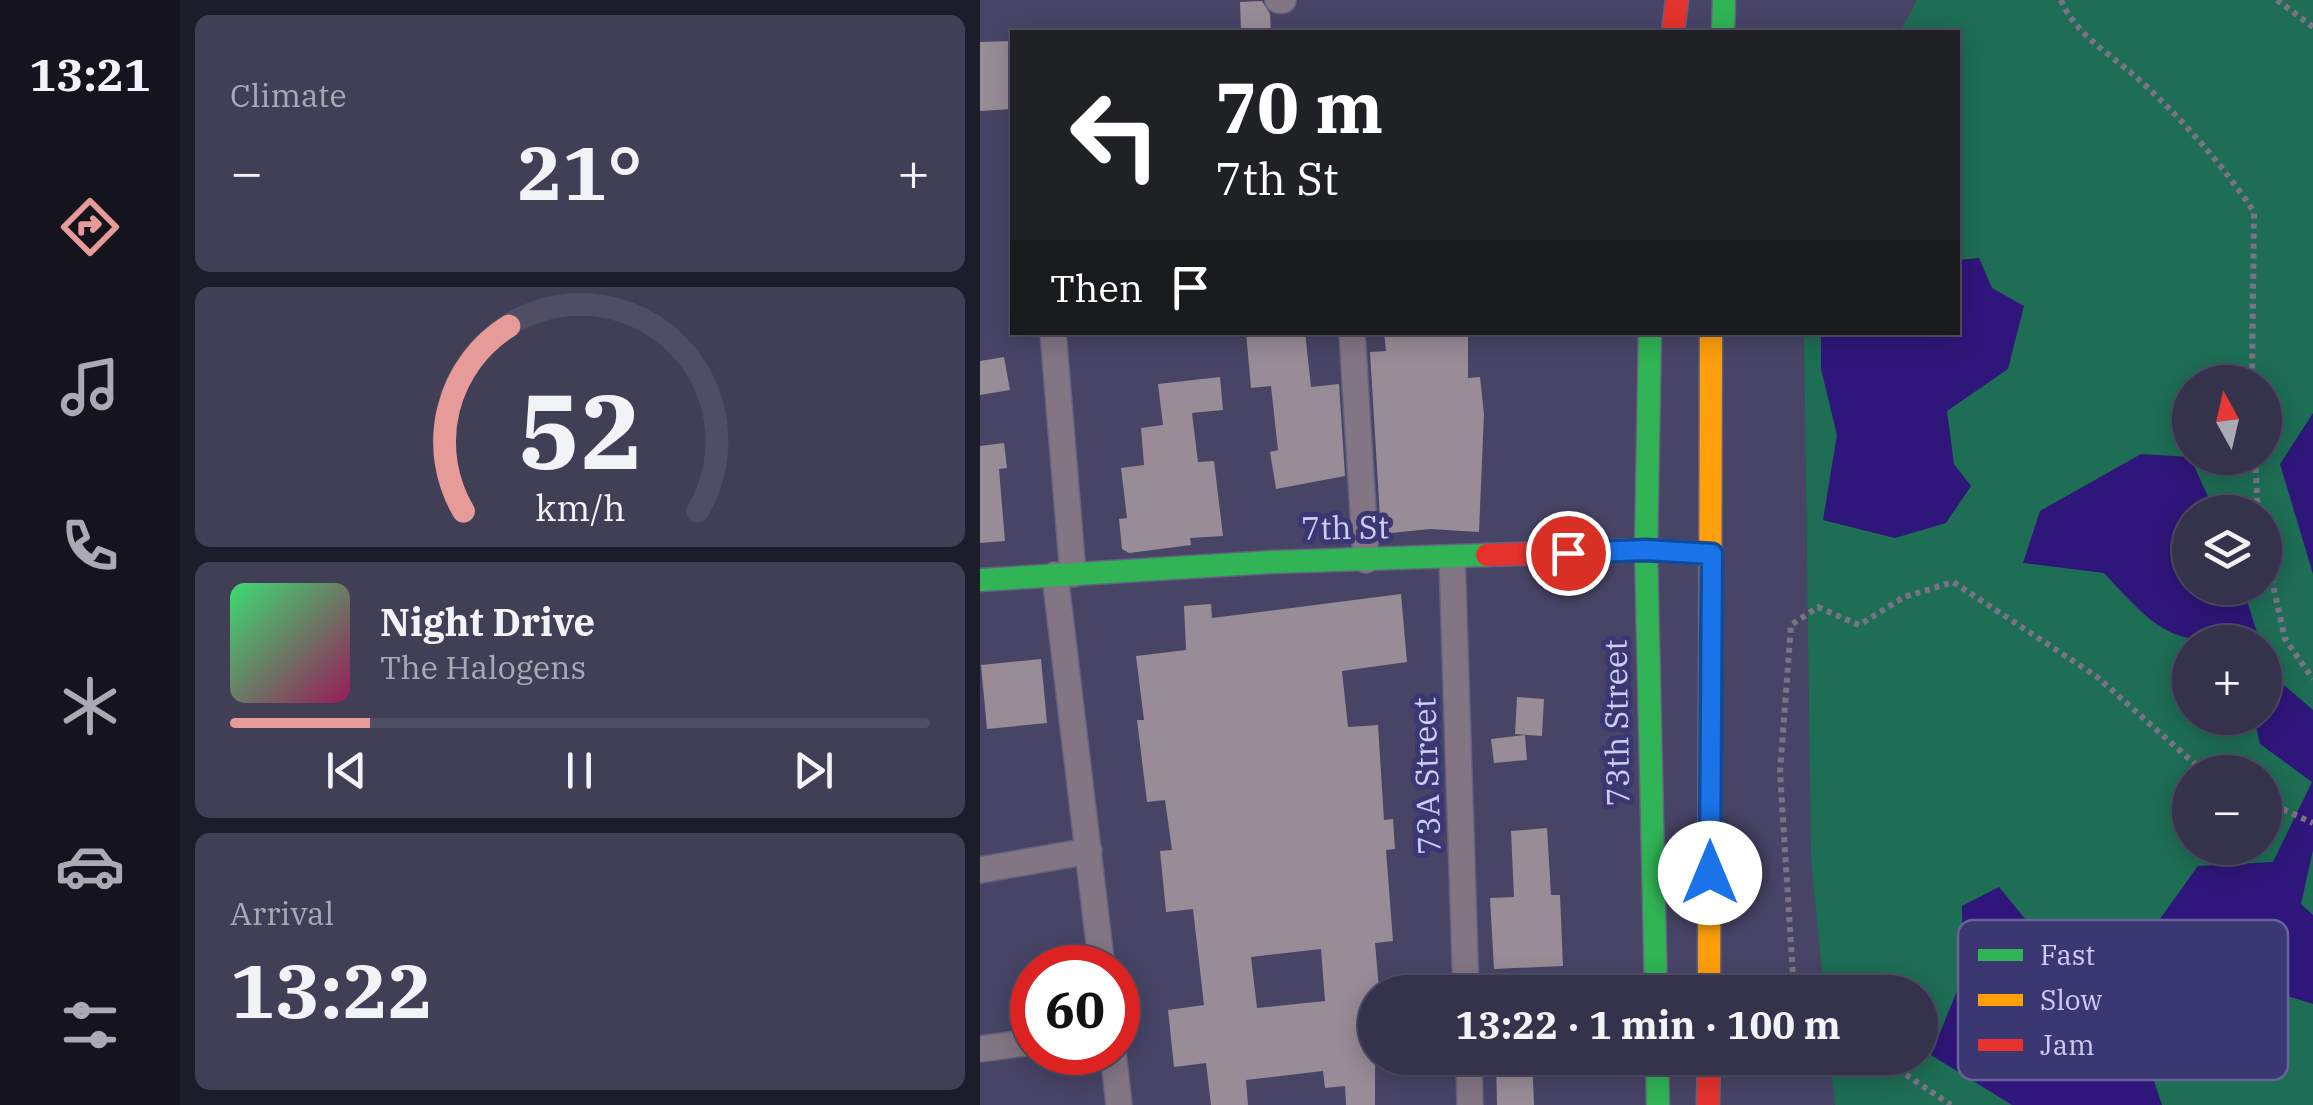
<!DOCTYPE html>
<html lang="en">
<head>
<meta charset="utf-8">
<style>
  :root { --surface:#35334c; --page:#403f56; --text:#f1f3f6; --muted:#aaaab5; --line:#4f4e64; --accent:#e69b98 }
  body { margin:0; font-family:"IBM Plex Serif",serif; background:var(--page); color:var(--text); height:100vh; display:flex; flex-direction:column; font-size:38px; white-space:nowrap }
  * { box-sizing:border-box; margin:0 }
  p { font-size:32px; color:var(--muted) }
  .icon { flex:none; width:55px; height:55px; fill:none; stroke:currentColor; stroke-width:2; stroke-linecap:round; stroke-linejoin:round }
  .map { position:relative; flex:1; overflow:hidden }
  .details { display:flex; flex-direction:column; gap:15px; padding:15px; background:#1d1c2a; width:800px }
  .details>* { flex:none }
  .banner { position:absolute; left:30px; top:30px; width:950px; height:305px; border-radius:0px; box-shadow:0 5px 25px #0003,0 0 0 2px var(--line); background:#202124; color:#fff; overflow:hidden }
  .needle { width:65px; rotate:352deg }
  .buttons { position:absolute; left:1192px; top:365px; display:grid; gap:20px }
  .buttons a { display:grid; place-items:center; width:110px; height:110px; border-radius:50%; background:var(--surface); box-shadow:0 5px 25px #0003,0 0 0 2px var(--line); font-size:50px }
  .speed { position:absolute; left:30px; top:945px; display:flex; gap:20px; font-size:50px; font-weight:700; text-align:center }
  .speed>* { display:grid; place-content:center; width:130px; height:130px; border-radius:50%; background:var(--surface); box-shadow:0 5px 25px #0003,0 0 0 2px var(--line); line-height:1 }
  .speed .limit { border:15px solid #d22; background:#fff; color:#111 }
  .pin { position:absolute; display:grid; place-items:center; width:85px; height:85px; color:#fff; margin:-42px; border:5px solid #fff; border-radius:50%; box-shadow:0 2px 10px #0007 }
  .me { position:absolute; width:110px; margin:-55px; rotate:0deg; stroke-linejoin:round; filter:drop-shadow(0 0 8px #0008) }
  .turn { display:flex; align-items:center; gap:35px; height:210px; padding:0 40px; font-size:45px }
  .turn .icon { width:130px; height:130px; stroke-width:2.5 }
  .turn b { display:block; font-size:70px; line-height:85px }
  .then { display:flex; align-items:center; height:95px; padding:0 40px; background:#0003; gap:20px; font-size:38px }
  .big { font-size:75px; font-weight:800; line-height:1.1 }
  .details .tile { flex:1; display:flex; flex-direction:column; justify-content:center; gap:15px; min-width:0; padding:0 35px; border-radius:15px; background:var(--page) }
  .details .dial { align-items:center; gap:0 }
  .dial svg { height:260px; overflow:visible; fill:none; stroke:var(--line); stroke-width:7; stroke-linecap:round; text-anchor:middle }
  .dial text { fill:var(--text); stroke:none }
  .song { display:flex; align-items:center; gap:30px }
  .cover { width:120px; height:120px; border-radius:15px; background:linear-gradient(135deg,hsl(140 70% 55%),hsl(330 70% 35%)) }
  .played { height:10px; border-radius:5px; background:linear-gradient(90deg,var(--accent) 20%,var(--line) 20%) }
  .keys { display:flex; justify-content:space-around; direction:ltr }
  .heat { display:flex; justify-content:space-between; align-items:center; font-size:55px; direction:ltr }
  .trip { position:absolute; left:378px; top:975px; width:580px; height:100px; border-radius:50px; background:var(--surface); box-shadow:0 5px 25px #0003,0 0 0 2px var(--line); font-weight:800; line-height:100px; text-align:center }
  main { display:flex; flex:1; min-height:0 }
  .tab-bar { display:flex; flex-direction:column; width:180px; justify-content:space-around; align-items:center; background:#15141e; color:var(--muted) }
  .tab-bar .icon { width:70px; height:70px }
  .tab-bar .active { color:var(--accent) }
  .tab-bar b { font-size:45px; color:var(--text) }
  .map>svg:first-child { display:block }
  .green { fill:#1e6d55; fill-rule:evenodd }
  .water { fill:#2f167a }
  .building { fill:#988c96; fill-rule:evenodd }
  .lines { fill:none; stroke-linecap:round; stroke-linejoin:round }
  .street-casing { stroke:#646280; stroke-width:28 }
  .fast-casing { stroke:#646280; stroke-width:25 }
  .slow-casing { stroke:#646280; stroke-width:25 }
  .jam-casing { stroke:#646280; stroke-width:25 }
  .path { stroke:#7b7385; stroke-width:6; stroke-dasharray:5 5; stroke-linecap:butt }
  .street { stroke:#837684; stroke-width:25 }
  .fast { stroke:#30b455; stroke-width:22 }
  .slow { stroke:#ff9f0a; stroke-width:22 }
  .jam { stroke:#e5322d; stroke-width:22 }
  .route-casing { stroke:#114b97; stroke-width:25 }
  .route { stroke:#1a73e8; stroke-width:18 }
  .labels { text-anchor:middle; stroke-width:10; stroke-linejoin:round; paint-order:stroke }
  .street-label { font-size:32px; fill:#cccef2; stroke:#3b3773 }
  .key { fill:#3b3773; stroke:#666499; stroke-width:2.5 }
  .key-label { font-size:28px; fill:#cccef2 }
</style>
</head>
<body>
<main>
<nav class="tab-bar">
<b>13:21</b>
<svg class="icon active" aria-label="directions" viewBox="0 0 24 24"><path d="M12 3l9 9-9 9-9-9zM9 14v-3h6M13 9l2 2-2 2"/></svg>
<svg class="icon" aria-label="music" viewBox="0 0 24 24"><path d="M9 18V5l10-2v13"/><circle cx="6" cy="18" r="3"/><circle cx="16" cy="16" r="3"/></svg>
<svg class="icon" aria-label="phone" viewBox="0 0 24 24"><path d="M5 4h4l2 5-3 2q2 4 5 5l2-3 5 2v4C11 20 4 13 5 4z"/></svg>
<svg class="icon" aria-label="climate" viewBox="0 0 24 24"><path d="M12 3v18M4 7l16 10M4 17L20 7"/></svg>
<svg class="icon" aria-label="car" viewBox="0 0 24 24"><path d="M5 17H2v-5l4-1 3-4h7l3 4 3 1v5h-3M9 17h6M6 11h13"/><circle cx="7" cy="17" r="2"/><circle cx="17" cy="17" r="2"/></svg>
<svg class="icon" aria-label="filters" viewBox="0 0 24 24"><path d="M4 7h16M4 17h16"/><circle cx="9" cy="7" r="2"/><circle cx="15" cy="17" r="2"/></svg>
</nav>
<section class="details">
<div class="tile"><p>Climate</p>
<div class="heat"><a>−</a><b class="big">21°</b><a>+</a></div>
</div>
<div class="tile dial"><svg viewBox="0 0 100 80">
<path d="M14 69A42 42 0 1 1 86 69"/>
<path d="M14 69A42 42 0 0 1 28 12" stroke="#e69b98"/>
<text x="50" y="56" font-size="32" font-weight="700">52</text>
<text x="50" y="72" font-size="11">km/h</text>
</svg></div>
<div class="tile">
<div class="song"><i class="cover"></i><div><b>Night Drive</b><p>The Halogens</p></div></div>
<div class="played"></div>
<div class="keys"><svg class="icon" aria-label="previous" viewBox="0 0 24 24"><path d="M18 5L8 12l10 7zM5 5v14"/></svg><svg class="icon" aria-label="pause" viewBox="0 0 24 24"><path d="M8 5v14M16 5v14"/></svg><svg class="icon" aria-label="next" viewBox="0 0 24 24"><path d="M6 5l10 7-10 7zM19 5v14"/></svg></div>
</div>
<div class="tile"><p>Arrival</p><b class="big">13:22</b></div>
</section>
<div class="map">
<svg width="1333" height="1105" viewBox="0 0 1333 1105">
  <rect width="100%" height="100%" fill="#474466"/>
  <path class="green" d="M937 0H1333V1105H855L850 1058H940V992H844L831 859 824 333 978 332V32H920ZM1210 382H1285V458H1210ZM1210 512H1285V588H1210ZM1210 642H1285V718H1210ZM1210 772H1285V848H1210Z"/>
  <path class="water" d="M999 258 1012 288 1044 306 1028 369 967 411 974 464 991 486 966 523 915 538 843 520 857 435 841 369V333L978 332V260Z
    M1333 413V574L1300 464Z
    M1161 454 1210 457 1235 512H1210V588H1263L1280 642C1190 643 1184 638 1124 573L1043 563 1060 511Z
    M1285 657 1291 674 1333 710V850L1321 904 1333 915V1004L1241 975 1170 1069 1182 1105H1032L951 1055 983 976 982 906 1019 887 1051 926 1113 944 1172 930 1218 866 1293 862 1332 782 1280 744 1274 718H1285Z"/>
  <path class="building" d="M282 1 290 14 291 32H261L260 2Z
    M32 41V109L0 111V42Z
    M266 332H325L331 387 359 384 365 476 296 489 290 452 298 450 291 386 271 388Z
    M404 332H488V378L500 377 504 414 499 532 450 529 401 534 390 352 406 351Z
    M24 357 30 390 0 395V361Z
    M240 377 243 410 212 413 218 462 234 461 243 536 210 538 211 545 149 553 142 549 139 519 147 518 141 468 164 465 161 428 183 425 178 384Z
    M24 443 27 468 19 469 25 541 0 543V446Z
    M421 594 427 662 362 671 368 727 398 725 404 820 413 819 415 849 406 850 413 941 395 943 399 988H395V1105H366L365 1086 345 1088 343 1071 266 1080 268 1105H231L226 1063 194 1067 188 1010 224 1005 213 909 186 912 180 851 192 850 185 800 167 802 157 720H164L156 656 206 650 204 606 231 604 232 618ZM341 949 345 1001 277 1008 271 957Z
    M61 659 67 723 7 729 1 665Z
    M537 697 564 699 562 736 535 734Z
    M545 735 547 760 514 763 511 739Z
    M567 828 571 895H580L583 966 514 969 510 898 534 897 531 831Z
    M516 1058H552L554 1105H517Z"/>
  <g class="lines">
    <g class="street-casing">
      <path id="street" d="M298 0H303
        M73 332 93 574
        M372 332 386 560
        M472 558 486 992
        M75 575 122 968
        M0 870 109 851
        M0 1049 52 1042
        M133 1052 139 1105
        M489 1058 490 1105"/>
    </g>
    <g class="fast-casing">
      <path id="fast" d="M743 32 744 0
        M670 332 666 550 676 992
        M0 580 293 562 507 555
        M677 1058 678 1105"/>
    </g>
    <g class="slow-casing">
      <path id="slow" d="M729 992 731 332"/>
    </g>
    <g class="jam-casing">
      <path id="jam" d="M693 32 697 0
        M507 555 666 550 732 554
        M728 1105 729 1058"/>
    </g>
    <path class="path" d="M1081 0C1095 34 1129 53 1156 77 1198 114 1243 165 1274 212L1272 382
      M1297 0 1333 27
      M1275 458 1278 512
      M1285 549 1305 639 1333 679
      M1285 801 1333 823
      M814 992 800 772 811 625 838 607 879 625 924 597 973 582 1116 676 1224 772
      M901 1058 971 1105"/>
    <use href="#street" class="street"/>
    <use href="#fast" class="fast"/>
    <use href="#slow" class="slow"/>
    <use href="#jam" class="jam"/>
  </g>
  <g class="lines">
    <g class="route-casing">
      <path id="route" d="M588 553 666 550 732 554 730 873"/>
    </g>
    <use href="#route" class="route"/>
  </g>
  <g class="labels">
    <g class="street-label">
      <text transform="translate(365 528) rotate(-1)" y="11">7th St</text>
      <text transform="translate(637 723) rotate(-91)" y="11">73th Street</text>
      <text transform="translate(447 776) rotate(-92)" y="11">73A Street</text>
    </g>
  </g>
  <rect x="978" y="920" width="330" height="160" rx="15" class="key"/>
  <rect x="998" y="949" width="45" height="12" fill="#30b455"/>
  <rect x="998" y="994" width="45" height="12" fill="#ff9f0a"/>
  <rect x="998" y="1039" width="45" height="12" fill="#e5322d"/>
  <g class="key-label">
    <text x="1060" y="965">Fast</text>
    <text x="1060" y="1010">Slow</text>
    <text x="1060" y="1055">Jam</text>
  </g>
</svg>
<div class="buttons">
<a><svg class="needle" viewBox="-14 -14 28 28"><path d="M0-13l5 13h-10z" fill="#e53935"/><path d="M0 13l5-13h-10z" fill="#aaaab5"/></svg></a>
<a><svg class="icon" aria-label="layers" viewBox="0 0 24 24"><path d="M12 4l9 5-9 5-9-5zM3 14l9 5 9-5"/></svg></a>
<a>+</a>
<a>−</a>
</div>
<div class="speed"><div class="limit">60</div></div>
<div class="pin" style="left:588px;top:553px;background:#d93025"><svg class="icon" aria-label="arrive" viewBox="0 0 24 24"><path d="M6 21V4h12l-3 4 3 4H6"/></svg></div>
<svg class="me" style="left:730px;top:873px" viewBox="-20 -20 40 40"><circle r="19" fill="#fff"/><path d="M0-13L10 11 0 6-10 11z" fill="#1a73e8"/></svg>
<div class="trip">13:22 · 1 min · 100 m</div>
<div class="banner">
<div class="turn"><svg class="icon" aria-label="left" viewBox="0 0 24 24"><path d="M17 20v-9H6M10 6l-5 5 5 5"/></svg><div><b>70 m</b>7th St</div></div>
<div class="then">Then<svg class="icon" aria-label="arrive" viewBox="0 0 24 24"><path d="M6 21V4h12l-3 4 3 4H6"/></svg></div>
</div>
</div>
</main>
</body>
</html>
